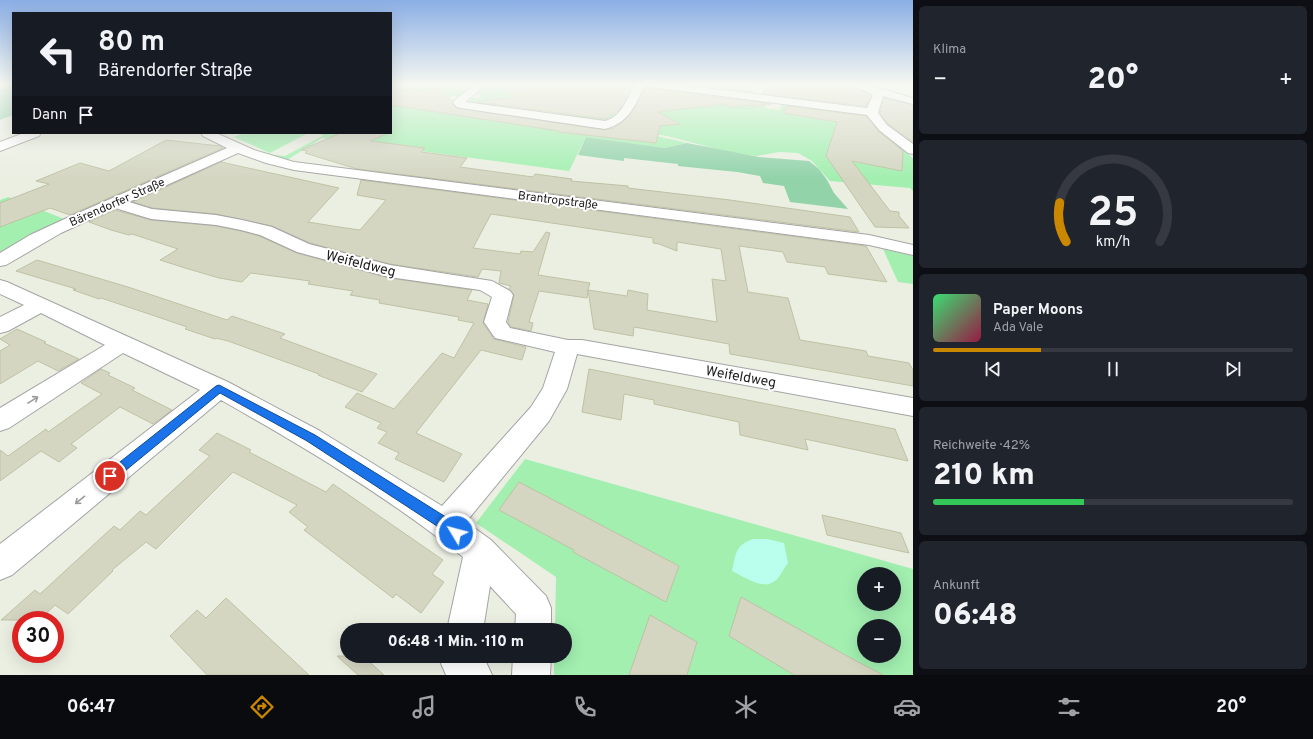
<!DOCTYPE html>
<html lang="de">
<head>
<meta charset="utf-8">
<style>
  :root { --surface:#171b24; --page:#20242c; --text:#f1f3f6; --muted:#9ea1a6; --line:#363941; --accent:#ca8700 }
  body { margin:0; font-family:Overpass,sans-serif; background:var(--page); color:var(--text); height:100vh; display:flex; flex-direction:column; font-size:15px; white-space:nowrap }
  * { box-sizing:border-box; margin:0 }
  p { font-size:13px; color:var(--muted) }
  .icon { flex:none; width:22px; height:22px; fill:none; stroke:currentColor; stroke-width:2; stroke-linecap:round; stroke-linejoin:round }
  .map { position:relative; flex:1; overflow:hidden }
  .side { display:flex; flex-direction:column; gap:6px; padding:6px; background:#0d0f14; width:400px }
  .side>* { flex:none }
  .top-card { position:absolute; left:12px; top:12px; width:380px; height:122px; border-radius:0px; box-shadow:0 4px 16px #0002; background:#171b24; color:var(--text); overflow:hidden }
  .fabs { position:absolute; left:857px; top:567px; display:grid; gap:8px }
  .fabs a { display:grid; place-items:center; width:44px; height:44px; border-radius:50%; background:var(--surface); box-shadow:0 4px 16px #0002; font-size:20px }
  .speed { position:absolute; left:12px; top:611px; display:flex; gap:8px; font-size:20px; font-weight:700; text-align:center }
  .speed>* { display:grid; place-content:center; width:52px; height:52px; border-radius:50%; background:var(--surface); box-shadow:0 4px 16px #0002; line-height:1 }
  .speed .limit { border:6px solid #d22; background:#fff; color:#111 }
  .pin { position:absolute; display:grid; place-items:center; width:34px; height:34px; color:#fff; margin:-17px; border:2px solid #fff; border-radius:50%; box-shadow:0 1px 4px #0007 }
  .me { position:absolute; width:44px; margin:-22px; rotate:307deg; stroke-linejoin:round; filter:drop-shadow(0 0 3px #0008) }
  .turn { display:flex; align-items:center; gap:14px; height:84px; padding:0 20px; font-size:18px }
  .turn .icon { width:52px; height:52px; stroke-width:2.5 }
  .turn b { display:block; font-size:28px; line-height:34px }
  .then { display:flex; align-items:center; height:38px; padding:0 20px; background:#0003; gap:8px; font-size:15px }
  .big { font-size:30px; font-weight:800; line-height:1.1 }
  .side .widget { flex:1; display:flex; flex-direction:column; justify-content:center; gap:6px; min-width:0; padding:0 14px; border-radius:6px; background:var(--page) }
  .side .dial { align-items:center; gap:0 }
  .dial svg { height:104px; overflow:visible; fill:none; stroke:var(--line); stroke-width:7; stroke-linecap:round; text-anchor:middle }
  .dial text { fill:var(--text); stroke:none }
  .song { display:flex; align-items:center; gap:12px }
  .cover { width:48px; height:48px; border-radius:6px; background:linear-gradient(135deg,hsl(140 70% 55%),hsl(340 70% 35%)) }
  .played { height:4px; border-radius:2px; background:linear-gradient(90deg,var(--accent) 30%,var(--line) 30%) }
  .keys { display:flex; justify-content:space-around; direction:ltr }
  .heat { display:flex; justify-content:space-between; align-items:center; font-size:22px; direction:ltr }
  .charge { height:6px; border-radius:3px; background:linear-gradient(90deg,#34c759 42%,var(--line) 0) }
  .trip { position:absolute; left:340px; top:623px; width:232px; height:40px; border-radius:20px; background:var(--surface); box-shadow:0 4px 16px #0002; font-weight:800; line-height:40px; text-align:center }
  .tab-bar { display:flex; height:64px; justify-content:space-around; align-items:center; background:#090b0e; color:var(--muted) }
  .tab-bar .icon { width:28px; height:28px }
  .tab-bar .active { color:var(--accent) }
  .tab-bar b { font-size:18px; color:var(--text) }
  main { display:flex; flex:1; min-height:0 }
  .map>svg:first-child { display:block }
  .grass { fill:#a2efb0; fill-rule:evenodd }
  .forest { fill:#92d3aa }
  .park { fill:#bafeed }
  .building { fill:#d4d6c2; stroke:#bfc2a3; fill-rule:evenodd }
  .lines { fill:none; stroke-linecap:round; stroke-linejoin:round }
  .minor-casing { stroke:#a4a4a4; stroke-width:2 }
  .minor { fill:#fff; fill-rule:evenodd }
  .oneway { stroke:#999 }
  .route { fill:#1a73e8; stroke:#114b97 }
  .labels { text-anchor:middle; stroke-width:4; stroke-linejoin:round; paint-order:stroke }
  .far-street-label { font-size:12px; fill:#1d1d1d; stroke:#fff }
  .street-label { font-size:14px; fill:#1d1d1d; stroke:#fff }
</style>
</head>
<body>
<main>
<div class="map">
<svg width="913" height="675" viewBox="0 0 913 675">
  <rect width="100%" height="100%" fill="#ebefe2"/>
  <path class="grass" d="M391 84H476L472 87 465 86 460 90 467 91 459 97 452 96 446 100 453 102 450 104 391 99Z
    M489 84H631L633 85 632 87 623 86 621 92 629 94 621 93 617 99 626 100 625 102 615 100 607 112 616 113 606 122 563 117 552 109V101L509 107 501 106 497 108 467 103 472 97 479 98 482 96 476 94 482 89 489 90 494 87 487 85Z
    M646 87H652L769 100 765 108 780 110 782 102 862 113 864 117 913 158V191L910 188 830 181 812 161 798 153 779 152 757 156 728 152 667 136 617 128 638 105Z
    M391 100C443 103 494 112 546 119 593 126 641 131 687 143L665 148 586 137 569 171 322 138 287 160 273 156 276 155 285 156 324 135 317 134 319 133H391Z
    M244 133H308L270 153 234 137Z
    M8 197 67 220 0 255V200Z
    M883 249 913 256V284L898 282Z
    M525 459 913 569V675H554V656H565V630H555L556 577 476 523ZM864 574H894V604H864ZM864 626H894V656H864Z"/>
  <path class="forest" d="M0 84H13V115L0 120Z
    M586 137 665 148 687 143 759 157 809 161 819 169 827 180 834 193 848 209 790 202 784 186 763 183 760 176 737 172 678 166V164L624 158V161L578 155Z"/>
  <path class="park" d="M753 539H767L784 543 788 563C784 568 780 577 775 581 763 591 743 576 732 571 736 554 735 545 753 539Z"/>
  <path class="building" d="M535 84H633L619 110 605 119 476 102 516 97 503 88Z
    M688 84H747L752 92Z
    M768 84H837L838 88V84H851L871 96 866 106 762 94Z
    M391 88 410 92 440 89 452 101V104L457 108 605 130 614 128 626 119 635 108 645 88 771 104 753 107 754 105 731 107 724 104 658 112 680 124 660 126 656 143 559 132V131L391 105Z
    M884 98 913 105V142L888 124 880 113Z
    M787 106 866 116 878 131 903 151 902 171 852 161 890 211 899 212V216L909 228 875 227 826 156 837 122 783 113Z
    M341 133H388L370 141 425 148 421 152 467 158 460 167 533 177 535 174 572 179 571 181 628 186V188L730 200 850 217 859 232 357 169 305 153 307 151 301 150Z
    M166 140 220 146 223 148 70 215 50 208 0 227V203L49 184 36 181 80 163 109 171Z
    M221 162 339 188 308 222 339 227 360 230 386 200 357 195 361 180 866 246 887 282 828 274 825 267 787 262 783 252 739 246 748 292 788 298 800 340 866 351 868 356 909 363 913 370V386L730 354 729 344 634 327 633 336 594 329 588 290 587 298 539 291 529 322 533 323 531 331 511 327 508 322 514 295 509 289 511 286 499 283 501 271 482 269 478 277 390 264 310 243 272 226 216 214 152 208 133 202ZM491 214 653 238V243L659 244 677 251V242L721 249 726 281 712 279 717 322 647 310 648 294 628 290 627 296 588 290 590 283 538 275 550 233 546 232 533 252 521 251 520 254 473 248Z
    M115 210 151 220 216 226 241 231 259 236 297 253 389 278 472 290 467 300 488 304 483 323 494 339 526 347 522 360 481 350 416 433 462 454 444 482 395 459 399 453 378 443 387 432 377 428 381 423 345 407 357 393 394 409 442 353 454 358 474 323 458 320 459 317 379 303 380 300 350 295 353 291 308 284 310 281 251 273 242 282 219 278 185 268 160 260 178 249 132 234 129 235 111 230 89 222Z
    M37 260 128 287 227 320 232 316 285 334 280 338 377 374 362 392 318 375 319 374 228 341 216 338 215 339 185 329 187 327 155 316 101 298 99 299 73 290 76 289 16 271Z
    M17 329 46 342 44 343 79 359 58 371 38 361 0 384V351L10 345 0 339Z
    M101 369 110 373 108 375 135 388 132 390 172 410 153 424 120 407 71 444 77 448 59 462 41 451 0 481V450L8 456 46 429 48 432 102 394 81 383Z
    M589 369 895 429 908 461 805 439 808 450 740 435 739 422 654 404V400L624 394 621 420 582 412Z
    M217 433 251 450 249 452 326 492 333 484 443 560 432 574 444 582 421 613 396 594 393 598 304 530 308 527 289 512 297 505 233 472 156 549 146 542 112 570 113 571 68 614 55 605 39 620H1L35 590 40 594 114 526 120 530 140 511 146 515 210 456 199 450Z
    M519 482 679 566 666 602 573 552 574 550 499 510Z
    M822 515 901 533 909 553 827 535Z
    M741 597 849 657 883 675H794L729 636Z
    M226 598 252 622 309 675H207L170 636 197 610 206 618Z
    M650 615 697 642 687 675H629Z
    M337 656H363L384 675H358Z"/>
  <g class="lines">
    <g class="minor-casing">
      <path id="minor" d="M475 84H487L465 102 605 121C621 117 628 98 635 84H673L867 108 873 95 852 84C873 84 893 93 913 98V104L883 96 878 113 887 125 913 144V154L908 153 879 130 867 115 644 86C635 107 628 123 605 129L461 108 457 107 453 103 454 101Z
        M24 133H41L39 136 0 151V142Z
        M201 133H216L254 150 294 162 869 235 913 245V255L869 245 294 170 266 163 238 153 129 202 152 209 216 215 242 220 272 227 309 244 390 265 492 281 510 291 513 295 506 322 510 328 568 340H582L913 398V416L577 354 567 389 549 421 466 522 491 540 546 596 551 608V630H515L516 614 490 586 483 630H447L463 557C388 497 304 447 221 400L12 575 0 580V544L200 390 123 353 9 428 0 431V408L105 345 41 313 8 331 0 333V317L24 305 0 294V280L7 282 228 382 320 431 442 506 531 407 543 388 555 352 495 338 484 322 492 297 480 290 389 277 297 252 260 235 241 230 216 225 151 219 115 208 61 233 6 265 0 266V253L30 235 69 217 227 148 203 136Z
        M441 656H481L486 662 492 675H446L440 661Z
        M513 656H551L550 675H512Z"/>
    </g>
    <use href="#minor" class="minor"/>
  </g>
  <defs><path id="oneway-shaft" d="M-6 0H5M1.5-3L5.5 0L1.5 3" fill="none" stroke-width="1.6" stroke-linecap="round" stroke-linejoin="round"/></defs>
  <g class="oneway">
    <use href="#oneway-shaft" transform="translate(33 400) rotate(-32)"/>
    <use href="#oneway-shaft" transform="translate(80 500) rotate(141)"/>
  </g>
  <linearGradient id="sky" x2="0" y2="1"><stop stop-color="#8aaee5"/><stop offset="0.47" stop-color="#f6f8f2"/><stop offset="1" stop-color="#f6f8f2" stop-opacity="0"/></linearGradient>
  <rect width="913" height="179" fill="url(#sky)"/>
  <path class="route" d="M219 385 315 435 449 519 461 528 463 533 461 537 456 539 440 528 307 441 220 393 114 480 110 481 106 480 104 476 106 473 216 386Z"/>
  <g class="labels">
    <g class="far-street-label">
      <text transform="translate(558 200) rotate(7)" y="4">Brantropstraße</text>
      <text transform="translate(117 202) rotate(-24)" y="4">Bärendorfer Straße</text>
    </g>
    <g class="street-label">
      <text transform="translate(361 263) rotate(14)" y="5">Weifeldweg</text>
      <text transform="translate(741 376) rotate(10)" y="5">Weifeldweg</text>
    </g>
  </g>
</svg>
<div class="fabs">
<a>+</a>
<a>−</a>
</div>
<div class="speed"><div class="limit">30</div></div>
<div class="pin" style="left:110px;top:476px;background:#d93025"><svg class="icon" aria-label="arrive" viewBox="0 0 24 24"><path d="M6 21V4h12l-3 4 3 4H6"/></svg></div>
<svg class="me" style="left:456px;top:533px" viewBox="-20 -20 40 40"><circle r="17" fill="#1a73e8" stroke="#fff" stroke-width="3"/><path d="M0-11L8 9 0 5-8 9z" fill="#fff"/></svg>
<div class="trip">06:48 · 1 Min. · 110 m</div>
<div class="top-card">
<div class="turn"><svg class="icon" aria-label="left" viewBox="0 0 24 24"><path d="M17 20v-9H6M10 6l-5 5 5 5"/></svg><div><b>80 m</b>Bärendorfer Straße</div></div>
<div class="then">Dann<svg class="icon" aria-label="arrive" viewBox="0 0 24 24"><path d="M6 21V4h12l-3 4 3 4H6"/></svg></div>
</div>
</div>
<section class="side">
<div class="widget"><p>Klima</p>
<div class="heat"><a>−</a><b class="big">20°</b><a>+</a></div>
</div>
<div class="widget dial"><svg viewBox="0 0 100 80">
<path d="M14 69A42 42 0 1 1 86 69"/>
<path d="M14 69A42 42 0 0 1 9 39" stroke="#ca8700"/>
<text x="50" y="56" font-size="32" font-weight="700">25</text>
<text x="50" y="72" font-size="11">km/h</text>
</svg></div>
<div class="widget">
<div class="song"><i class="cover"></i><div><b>Paper Moons</b><p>Ada Vale</p></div></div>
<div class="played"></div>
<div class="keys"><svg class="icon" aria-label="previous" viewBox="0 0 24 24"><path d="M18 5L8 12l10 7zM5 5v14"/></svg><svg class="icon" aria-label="pause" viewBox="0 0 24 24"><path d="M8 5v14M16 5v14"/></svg><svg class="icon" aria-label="next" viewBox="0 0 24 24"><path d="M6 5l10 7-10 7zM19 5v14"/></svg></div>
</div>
<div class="widget"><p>Reichweite · 42%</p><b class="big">210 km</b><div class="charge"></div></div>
<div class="widget"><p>Ankunft</p><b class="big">06:48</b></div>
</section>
</main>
<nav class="tab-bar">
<b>06:47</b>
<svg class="icon active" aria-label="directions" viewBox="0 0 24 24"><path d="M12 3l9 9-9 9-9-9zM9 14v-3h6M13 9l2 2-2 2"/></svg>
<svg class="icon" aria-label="music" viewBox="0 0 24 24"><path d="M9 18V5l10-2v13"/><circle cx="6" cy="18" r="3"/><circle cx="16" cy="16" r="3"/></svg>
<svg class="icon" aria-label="phone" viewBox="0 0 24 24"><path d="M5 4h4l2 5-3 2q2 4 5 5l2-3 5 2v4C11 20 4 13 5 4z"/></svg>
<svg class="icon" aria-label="climate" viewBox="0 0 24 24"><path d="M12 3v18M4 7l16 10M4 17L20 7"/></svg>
<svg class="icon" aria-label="car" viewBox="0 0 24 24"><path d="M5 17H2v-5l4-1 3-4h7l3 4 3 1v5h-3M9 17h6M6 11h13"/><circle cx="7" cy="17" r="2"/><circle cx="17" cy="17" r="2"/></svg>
<svg class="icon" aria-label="filters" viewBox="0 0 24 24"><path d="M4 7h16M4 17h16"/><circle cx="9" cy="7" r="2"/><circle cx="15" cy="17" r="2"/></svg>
<b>20°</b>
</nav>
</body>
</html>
